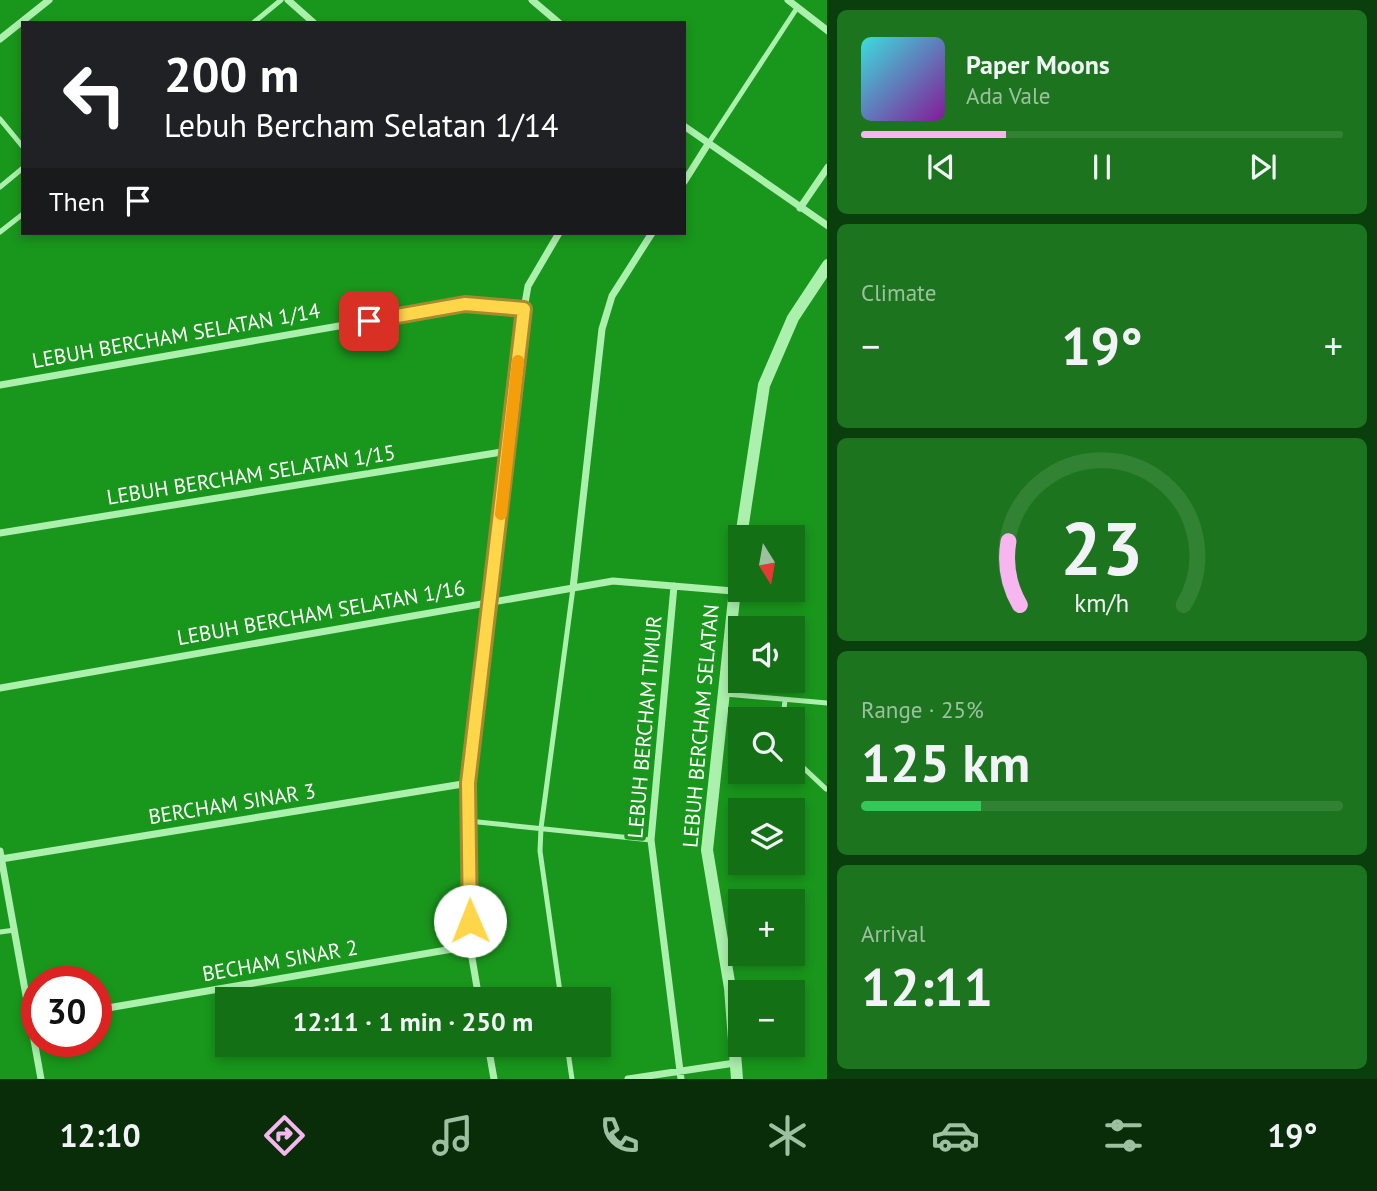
<!DOCTYPE html>
<html lang="en">
<head>
<meta charset="utf-8">
<style>
  :root { --surface:#137015; --page:#1c751e; --text:#f1f3f6; --muted:#9dc1a0; --line:#328234; --accent:#f7b6ef }
  body { margin:0; font-family:"PT Sans",sans-serif; background:var(--page); color:var(--text); height:100vh; display:flex; flex-direction:column; font-size:26px; white-space:nowrap }
  * { box-sizing:border-box; margin:0 }
  p { font-size:23px; color:var(--muted) }
  .icon { flex:none; width:38px; height:38px; fill:none; stroke:currentColor; stroke-width:2; stroke-linecap:round; stroke-linejoin:round }
  .map { position:relative; flex:1; overflow:hidden }
  .sheet { display:flex; flex-direction:column; gap:10px; padding:10px; background:#0a3e0c; width:550px }
  .sheet>* { flex:none }
  .guide { position:absolute; left:21px; top:21px; width:665px; height:214px; border-radius:0px; box-shadow:0 4px 10px #0003; background:#202124; color:#fff; overflow:hidden }
  .needle { width:46px; rotate:169deg }
  .tools { position:absolute; left:728px; top:525px; display:grid; gap:14px }
  .tools a { display:grid; place-items:center; width:77px; height:77px; border-radius:0px; background:var(--surface); box-shadow:0 4px 10px #0003; font-size:35px }
  .speed { position:absolute; left:21px; top:966px; display:flex; gap:14px; font-size:35px; font-weight:700; text-align:center }
  .speed>* { display:grid; place-content:center; width:91px; height:91px; border-radius:50%; background:var(--surface); box-shadow:0 4px 10px #0003; line-height:1 }
  .speed .limit { border:10px solid #d22; background:#fff; color:#111 }
  .pin { position:absolute; display:grid; place-items:center; width:60px; height:60px; color:#fff; margin:-30px; border-radius:14px; box-shadow:0 4px 10px #0006 }
  .me { position:absolute; width:77px; margin:-38px; rotate:359deg; stroke-linejoin:round; filter:drop-shadow(0 0 5px #0008) }
  .turn { display:flex; align-items:center; gap:24px; height:147px; padding:0 28px; font-size:32px }
  .turn .icon { width:91px; height:91px; stroke-width:2.5 }
  .turn b { display:block; font-size:49px; line-height:60px }
  .then { display:flex; align-items:center; height:66px; padding:0 28px; background:#0003; gap:14px; font-size:26px }
  .big { font-size:52px; font-weight:600; line-height:1.1 }
  .sheet .widget { flex:1; display:flex; flex-direction:column; justify-content:center; gap:10px; min-width:0; padding:0 24px; border-radius:10px; background:var(--page) }
  .sheet .dial { align-items:center; gap:0 }
  .dial svg { height:182px; overflow:visible; fill:none; stroke:var(--line); stroke-width:7; stroke-linecap:round; text-anchor:middle }
  .dial text { fill:var(--text); stroke:none }
  .song { display:flex; align-items:center; gap:21px }
  .cover { width:84px; height:84px; border-radius:10px; background:linear-gradient(135deg,hsl(180 70% 55%),hsl(290 70% 35%)) }
  .played { height:7px; border-radius:4px; background:linear-gradient(90deg,var(--accent) 30%,var(--line) 30%) }
  .keys { display:flex; justify-content:space-around; direction:ltr }
  .heat { display:flex; justify-content:space-between; align-items:center; font-size:38px; direction:ltr }
  .charge { height:10px; border-radius:5px; background:linear-gradient(90deg,#34c759 25%,var(--line) 0) }
  .trip { position:absolute; left:215px; top:987px; width:396px; height:70px; border-radius:0px; background:var(--surface); box-shadow:0 4px 10px #0003; font-weight:600; line-height:70px; text-align:center }
  .menu { display:flex; height:112px; justify-content:space-around; align-items:center; background:#082d08; color:var(--muted) }
  .menu .icon { width:49px; height:49px }
  .menu .current { color:var(--accent) }
  .menu b { font-size:32px; color:var(--text) }
  main { display:flex; flex:1; min-height:0 }
  .map>svg:first-child { display:block }
  .lines { fill:none; stroke-linecap:round; stroke-linejoin:round }
  .service { stroke:#acf0ad; stroke-width:5 }
  .minor { stroke:#acf0ad; stroke-width:7 }
  .tertiary { stroke:#acf0ad; stroke-width:12 }
  .route-casing { stroke:#a68a30; stroke-width:18 }
  .route { stroke:#ffd54a; stroke-width:12 }
  .slow { stroke:#f59e0b; stroke-width:12 }
  .labels { text-anchor:middle; stroke-width:7; stroke-linejoin:round; paint-order:stroke }
  .street-label { font-size:21px; fill:#fff; stroke:#19961c }
</style>
</head>
<body>
<main>
<div class="map">
<svg width="828" height="1079" viewBox="0 0 828 1079">
  <rect width="100%" height="100%" fill="#19961c"/>
  <g class="lines">
    <path class="service" d="M253 23 281 0
      M0 119 23 147
      M708 144 797 8
      M0 187 23 168
      M0 232 23 214
      M725 694 828 703
      M783 719 785 700
      M793 758 826 789
      M468 821 651 840
      M0 932 15 930
      M561 999 540 851 541 828 573 588
      M567 1045 572 1079"/>
    <path class="minor" d="M288 0 314 23
      M532 0 559 23
      M788 0 828 31
      M0 39 49 0
      M684 126 828 226
      M684 182 708 144
      M800 208 828 167
      M0 385 465 304 524 309
      M0 533 508 451
      M674 586 651 840 681 1079
      M573 588 602 329 612 296 652 233
      M0 688 613 581 733 591
      M0 851 41 1079
      M1 859 469 783
      M479 999 470 946 469 783 524 309 528 286 559 233
      M96 1010 470 946
      M488 1045 494 1079
      M628 1079 735 1063"/>
    <path class="tertiary" d="M741 537 764 385 793 318 828 265
      M737 1079 730 988 707 850 740 543"/>
  </g>
  <g class="lines">
    <g class="route-casing">
      <path id="route" d="M369 321 465 304 524 309 468 783 470 921"/>
    </g>
    <use href="#route" class="route"/>
    <path class="slow" d="M501 514 518 361"/>
  </g>
  <g class="labels">
    <g class="street-label">
      <text transform="translate(176 336) rotate(-10)" y="7">LEBUH BERCHAM SELATAN 1/14</text>
      <text transform="translate(251 475) rotate(-9)" y="7">LEBUH BERCHAM SELATAN 1/15</text>
      <text transform="translate(321 613) rotate(-10)" y="7">LEBUH BERCHAM SELATAN 1/16</text>
      <text transform="translate(701 726) rotate(-85)" y="7">LEBUH BERCHAM SELATAN</text>
      <text transform="translate(645 727) rotate(-85)" y="7">LEBUH BERCHAM TIMUR</text>
      <text transform="translate(232 804) rotate(-9)" y="7">BERCHAM SINAR 3</text>
      <text transform="translate(280 961) rotate(-10)" y="7">BECHAM SINAR 2</text>
    </g>
  </g>
</svg>
<div class="tools">
<a><svg class="needle" viewBox="-14 -14 28 28"><path d="M0-13l5 13h-10z" fill="#e53935"/><path d="M0 13l5-13h-10z" fill="#9dc1a0"/></svg></a>
<a><svg class="icon" aria-label="sound" viewBox="0 0 24 24"><path d="M4 9h4l5-4v14l-5-4H4zM17 9q2 3 0 6"/></svg></a>
<a><svg class="icon" aria-label="search" viewBox="0 0 24 24"><circle cx="10" cy="10" r="6"/><path d="M15 15l6 6"/></svg></a>
<a><svg class="icon" aria-label="layers" viewBox="0 0 24 24"><path d="M12 4l9 5-9 5-9-5zM3 14l9 5 9-5"/></svg></a>
<a>+</a>
<a>−</a>
</div>
<div class="speed"><div class="limit">30</div></div>
<div class="pin" style="left:369px;top:321px;background:#d93025"><svg class="icon" aria-label="arrive" viewBox="0 0 24 24"><path d="M6 21V4h12l-3 4 3 4H6"/></svg></div>
<svg class="me" style="left:470px;top:921px" viewBox="-20 -20 40 40"><circle r="19" fill="#fff"/><path d="M0-13L10 11 0 6-10 11z" fill="#ffd54a"/></svg>
<div class="trip">12:11 · 1 min · 250 m</div>
<div class="guide">
<div class="turn"><svg class="icon" aria-label="left" viewBox="0 0 24 24"><path d="M17 20v-9H6M10 6l-5 5 5 5"/></svg><div><b>200 m</b>Lebuh Bercham Selatan 1/14</div></div>
<div class="then">Then<svg class="icon" aria-label="arrive" viewBox="0 0 24 24"><path d="M6 21V4h12l-3 4 3 4H6"/></svg></div>
</div>
</div>
<section class="sheet">
<div class="widget">
<div class="song"><i class="cover"></i><div><b>Paper Moons</b><p>Ada Vale</p></div></div>
<div class="played"></div>
<div class="keys"><svg class="icon" aria-label="previous" viewBox="0 0 24 24"><path d="M18 5L8 12l10 7zM5 5v14"/></svg><svg class="icon" aria-label="pause" viewBox="0 0 24 24"><path d="M8 5v14M16 5v14"/></svg><svg class="icon" aria-label="next" viewBox="0 0 24 24"><path d="M6 5l10 7-10 7zM19 5v14"/></svg></div>
</div>
<div class="widget"><p>Climate</p>
<div class="heat"><a>−</a><b class="big">19°</b><a>+</a></div>
</div>
<div class="widget dial"><svg viewBox="0 0 100 80">
<path d="M14 69A42 42 0 1 1 86 69"/>
<path d="M14 69A42 42 0 0 1 9 41" stroke="#f7b6ef"/>
<text x="50" y="56" font-size="32" font-weight="700">23</text>
<text x="50" y="72" font-size="11">km/h</text>
</svg></div>
<div class="widget"><p>Range · 25%</p><b class="big">125 km</b><div class="charge"></div></div>
<div class="widget"><p>Arrival</p><b class="big">12:11</b></div>
</section>
</main>
<nav class="menu">
<b>12:10</b>
<svg class="icon current" aria-label="directions" viewBox="0 0 24 24"><path d="M12 3l9 9-9 9-9-9zM9 14v-3h6M13 9l2 2-2 2"/></svg>
<svg class="icon" aria-label="music" viewBox="0 0 24 24"><path d="M9 18V5l10-2v13"/><circle cx="6" cy="18" r="3"/><circle cx="16" cy="16" r="3"/></svg>
<svg class="icon" aria-label="phone" viewBox="0 0 24 24"><path d="M5 4h4l2 5-3 2q2 4 5 5l2-3 5 2v4C11 20 4 13 5 4z"/></svg>
<svg class="icon" aria-label="climate" viewBox="0 0 24 24"><path d="M12 3v18M4 7l16 10M4 17L20 7"/></svg>
<svg class="icon" aria-label="car" viewBox="0 0 24 24"><path d="M5 17H2v-5l4-1 3-4h7l3 4 3 1v5h-3M9 17h6M6 11h13"/><circle cx="7" cy="17" r="2"/><circle cx="17" cy="17" r="2"/></svg>
<svg class="icon" aria-label="filters" viewBox="0 0 24 24"><path d="M4 7h16M4 17h16"/><circle cx="9" cy="7" r="2"/><circle cx="15" cy="17" r="2"/></svg>
<b>19°</b>
</nav>
</body>
</html>
